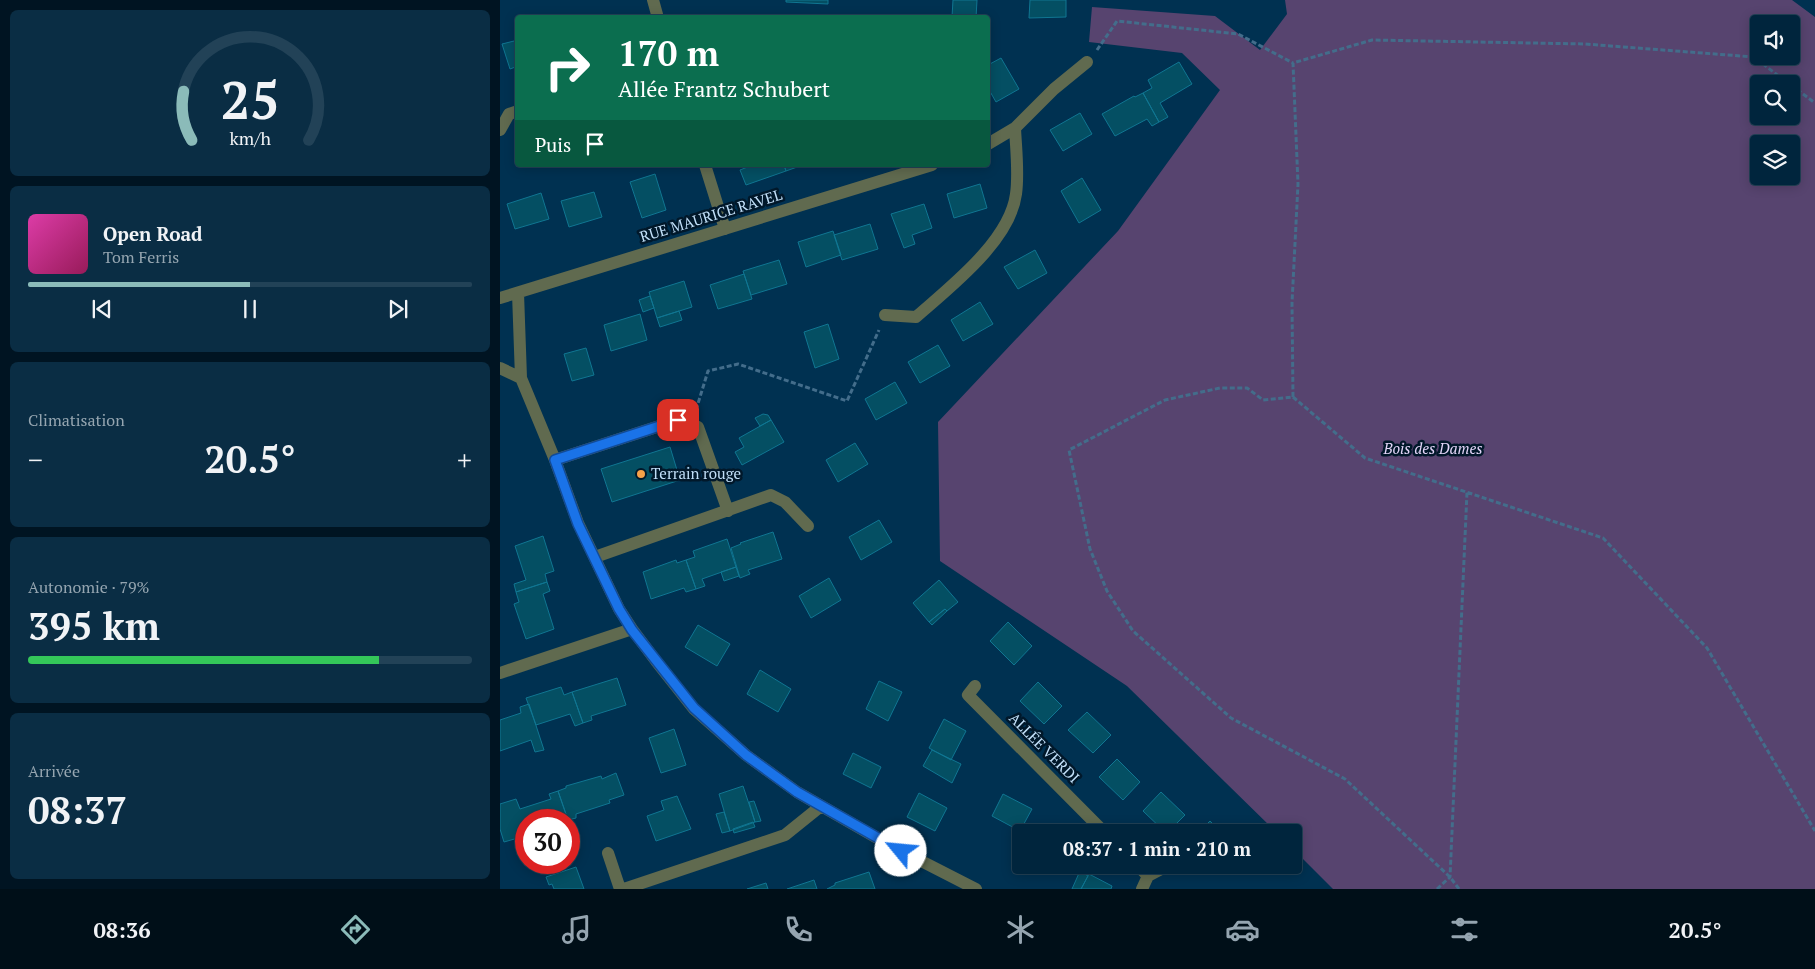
<!DOCTYPE html>
<html lang="fr">
<head>
<meta charset="utf-8">
<style>
  :root { --surface:#00253d; --page:#0a2d44; --text:#f1f3f6; --muted:#95a5b0; --line:#224257; --accent:#8bbbb9 }
  body { margin:0; font-family:"PT Serif",serif; background:var(--page); color:var(--text); height:100vh; display:flex; flex-direction:column; font-size:19px; white-space:nowrap }
  * { box-sizing:border-box; margin:0 }
  p { font-size:16px; color:var(--muted) }
  .icon { flex:none; width:28px; height:28px; fill:none; stroke:currentColor; stroke-width:2; stroke-linecap:round; stroke-linejoin:round }
  .map { position:relative; flex:1; overflow:hidden }
  .panel { display:flex; flex-direction:column; gap:10px; padding:10px; background:#001422; width:500px }
  .panel>* { flex:none }
  .hud { position:absolute; left:15px; top:15px; width:475px; height:152px; border-radius:5px; box-shadow:0 2px 12px #0003,0 0 0 1px var(--line); background:#0b6e4f; color:#fff; overflow:hidden }
  .tools { position:absolute; left:1250px; top:15px; display:grid; gap:10px }
  .tools a { display:grid; place-items:center; width:50px; height:50px; border-radius:5px; background:var(--surface); box-shadow:0 2px 12px #0003,0 0 0 1px var(--line); font-size:25px }
  .speed { position:absolute; left:15px; top:809px; display:flex; gap:10px; font-size:25px; font-weight:700; text-align:center }
  .speed>* { display:grid; place-content:center; width:65px; height:65px; border-radius:50%; background:var(--surface); box-shadow:0 2px 12px #0003,0 0 0 1px var(--line); line-height:1 }
  .speed .limit { border:8px solid #d22; background:#fff; color:#111 }
  .pin { position:absolute; display:grid; place-items:center; width:42px; height:42px; color:#fff; margin:-21px; border-radius:10px; box-shadow:0 2px 8px #0006 }
  .me { position:absolute; width:55px; margin:-28px; rotate:298deg; stroke-linejoin:round; filter:drop-shadow(0 0 4px #0008) }
  .turn { display:flex; align-items:center; gap:18px; height:105px; padding:0 20px; font-size:22px }
  .turn .icon { width:65px; height:65px; stroke-width:2.5 }
  .turn b { display:block; font-size:35px; line-height:42px }
  .then { display:flex; align-items:center; height:48px; padding:0 20px; background:#0003; gap:10px; font-size:19px }
  .big { font-size:38px; font-weight:600; line-height:1.1 }
  .panel .widget { flex:1; display:flex; flex-direction:column; justify-content:center; gap:8px; min-width:0; padding:0 18px; border-radius:8px; background:var(--page) }
  .panel .dial { align-items:center; gap:0 }
  .dial svg { height:130px; overflow:visible; fill:none; stroke:var(--line); stroke-width:7; stroke-linecap:round; text-anchor:middle }
  .dial text { fill:var(--text); stroke:none }
  .song { display:flex; align-items:center; gap:15px }
  .cover { width:60px; height:60px; border-radius:8px; background:linear-gradient(135deg,hsl(320 70% 55%),hsl(330 70% 35%)) }
  .played { height:5px; border-radius:2px; background:linear-gradient(90deg,var(--accent) 50%,var(--line) 50%) }
  .keys { display:flex; justify-content:space-around; direction:ltr }
  .heat { display:flex; justify-content:space-between; align-items:center; font-size:28px; direction:ltr }
  .charge { height:8px; border-radius:4px; background:linear-gradient(90deg,#34c759 79%,var(--line) 0) }
  .trip { position:absolute; left:512px; top:824px; width:290px; height:50px; border-radius:5px; background:var(--surface); box-shadow:0 2px 12px #0003,0 0 0 1px var(--line); font-weight:600; line-height:50px; text-align:center }
  .menu { display:flex; height:80px; justify-content:space-around; align-items:center; background:#000f18; color:var(--muted) }
  .menu .icon { width:35px; height:35px }
  .menu .selected { color:var(--accent) }
  .menu b { font-size:22px; color:var(--text) }
  main { display:flex; flex:1; min-height:0 }
  .map>svg:first-child { display:block }
  .green { fill:#57446f; fill-rule:evenodd }
  .building { fill:#044f63; stroke:#107692 }
  .lines { fill:none; stroke-linecap:round; stroke-linejoin:round }
  .path { stroke:#436d8b; stroke-width:3; stroke-dasharray:5 2.5; stroke-linecap:butt }
  .minor { stroke:#606a4f; stroke-width:12 }
  .route-casing { stroke:#114b97; stroke-width:12 }
  .route { stroke:#1a73e8; stroke-width:9 }
  .poi-dot { fill:#f7a149; stroke:#01182a; stroke-width:2 }
  .labels { text-anchor:middle; stroke-width:5; stroke-linejoin:round; paint-order:stroke }
  .street-label { font-size:15px; fill:#c1dff8; stroke:#01182a }
  .park-label { font-size:15px; font-style:italic; fill:#e3d5f8; stroke:#01182a }
  .poi-label { font-size:15px; fill:#c1dff8; stroke:#01182a; text-anchor:start }
</style>
</head>
<body>
<main>
<section class="panel">
<div class="widget dial"><svg viewBox="0 0 100 80">
<path d="M14 69A42 42 0 1 1 86 69"/>
<path d="M14 69A42 42 0 0 1 9 39" stroke="#8bbbb9"/>
<text x="50" y="56" font-size="32" font-weight="700">25</text>
<text x="50" y="72" font-size="11">km/h</text>
</svg></div>
<div class="widget">
<div class="song"><i class="cover"></i><div><b>Open Road</b><p>Tom Ferris</p></div></div>
<div class="played"></div>
<div class="keys"><svg class="icon" aria-label="previous" viewBox="0 0 24 24"><path d="M18 5L8 12l10 7zM5 5v14"/></svg><svg class="icon" aria-label="pause" viewBox="0 0 24 24"><path d="M8 5v14M16 5v14"/></svg><svg class="icon" aria-label="next" viewBox="0 0 24 24"><path d="M6 5l10 7-10 7zM19 5v14"/></svg></div>
</div>
<div class="widget"><p>Climatisation</p>
<div class="heat"><a>−</a><b class="big">20.5°</b><a>+</a></div>
</div>
<div class="widget"><p>Autonomie · 79%</p><b class="big">395 km</b><div class="charge"></div></div>
<div class="widget"><p>Arrivée</p><b class="big">08:37</b></div>
</section>
<div class="map">
<svg width="1315" height="889" viewBox="0 0 1315 889">
  <rect width="100%" height="100%" fill="#003151"/>
  <path class="green" d="M785 0H1292L1315 17V889H833L794 850V832H776L627 686 440 561 438 422 618 231 720 90 682 53 589 42 592 7 715 16 760 50 787 14ZM1259 24H1291V56H1259ZM1259 84H1291V116H1259ZM1259 144H1291V176H1259Z"/>
  <path class="building" d="M286 0H328V4L286 2Z
    M453 0H477L476 18 452 17Z
    M530 0H566V17L529 18Z
    M18 40V66L10 69 2 44Z
    M501 58 519 89 496 102 488 88V65Z
    M679 62 692 84 660 103 668 117 659 122 643 93 652 88 648 80Z
    M643 93 659 122 652 126 647 119 615 136 602 114 634 96 635 97Z
    M580 113 592 134 563 151 550 130Z
    M249 165H284L286 171 246 185 240 170 250 166Z
    M284 165H300V166L286 171Z
    M155 174 166 210 142 218 130 182Z
    M582 178 601 210 579 223 561 191Z
    M480 184 487 208 454 218 447 194Z
    M94 192 102 217 69 227 61 201Z
    M41 193 49 219 15 229 7 204Z
    M424 204 432 228 412 235 415 244 404 248 391 214Z
    M370 224 378 249 342 260 334 235Z
    M333 231 341 255 306 267 298 242Z
    M535 250 547 273 518 289 504 267Z
    M279 260 287 284 251 295 243 271Z
    M244 274 252 299 218 309 210 285Z
    M184 281 192 307 157 318 149 292Z
    M150 296 154 308 143 312 139 300Z
    M480 302 493 324 463 341 451 320Z
    M179 311 182 320 160 327 157 318Z
    M140 314 147 340 111 351 104 325Z
    M328 324 339 359 315 368 304 332Z
    M438 345 450 366 420 383 408 362Z
    M86 348 94 375 72 381 64 354Z
    M395 382 407 403 376 420 365 399Z
    M263 414 268 415 271 420 260 426 255 418Z
    M271 420 284 442 242 465 235 452 244 447 239 438Z
    M355 443 368 464 338 482 326 460Z
    M170 447 180 480 112 502 101 469Z
    M379 520 392 542 361 560 349 537Z
    M273 532 282 559 248 570 250 574 240 578 231 548 241 544 240 543Z
    M43 536 54 571 45 574 47 582 16 592 14 584 26 580 15 546Z
    M227 539 236 567 202 579 205 586 196 589 186 560 195 557 193 551Z
    M176 560 177 563 186 560 196 589 186 592 184 588 151 599 143 572Z
    M236 567 239 576 224 581 221 572Z
    M329 578 341 600 311 618 299 596Z
    M439 580 458 602 447 611 445 609 429 622 413 603Z
    M47 582 50 591 43 594 54 629 26 639 14 604 19 602 16 592Z
    M445 609 447 611 432 625 429 622Z
    M508 622 532 646 514 665 490 641Z
    M198 625 230 644 217 666 185 647Z
    M260 670 291 689 278 712 247 694Z
    M117 678 126 705 91 716 92 720 83 723 72 692Z
    M379 681 402 692 388 721 366 709Z
    M538 682 562 706 544 724 520 701Z
    M61 687 64 695 72 692 83 723 75 726 70 714 36 725 26 698Z
    M29 704 44 750 35 752 31 740 0 751V720L21 713 20 707Z
    M587 712 611 735 593 753 568 730Z
    M444 719 466 731 451 760 429 748Z
    M174 729 186 765 161 773 149 738Z
    M432 750 461 764 452 783 423 766Z
    M353 753 381 767 371 788 343 774Z
    M617 759 640 782 623 800 599 777Z
    M116 773 124 795 109 800 110 803 76 814V818L68 820 58 791 66 788V786L101 776 102 779Z
    M243 786 255 822 230 831 219 794Z
    M58 791 68 820H26V838L25 836 4 842 0 829V804L16 799 20 809 51 799 49 794Z
    M661 792 685 815 668 832H665L643 811Z
    M419 793 447 808 435 831 407 817Z
    M503 794 532 809 520 831 492 816Z
    M177 796 191 829 156 841 147 816 164 810 161 801Z
    M254 801 261 821 255 822 249 802Z
    M224 812 230 831 222 833 216 814Z
    M710 821 717 828 720 826 727 832H699Z
    M253 822 255 827 234 833 233 829Z
    M547 865H565L561 872Z
    M76 867 84 889H54L52 884 49 885 46 877Z
    M580 871 588 876 581 889H572Z
    M369 872 375 889H327L335 885V883Z
    M589 874 612 886 611 889H581Z
    M314 880 317 889H287Z
    M266 883 268 889H247Z"/>
  <g class="lines">
    <path class="path" d="M597 50 617 21 738 34 793 63
      M1291 85 1315 103
      M793 397 865 458 1103 538 1207 648 1315 831
      M196 410 208 371 238 364 347 401 379 330
      M937 889 950 877 967 492
      M959 889 950 877 845 779 731 718 633 631 607 591 590 549 569 450 665 400 720 388H747L763 400 793 397 792 303 798 184 793 63 872 40 1085 44 1254 57 1289 84"/>
    <path class="minor" d="M153 0 158 18
      M0 130 9 114 18 111
      M488 144 515 128 554 89 587 62
      M205 165 225 229
      M18 293 21 378 55 460 78 523 119 609 132 629 156 661 194 709 246 755 297 792 386 843 476 889
      M0 298 432 165
      M385 315 416 317C450 287 510 241 516 194 519 173 516 149 515 128
      M0 368 21 378
      M55 460 178 420 198 427 228 511
      M95 557 271 495 285 502 308 526
      M0 673 132 629
      M475 686 468 695 604 832
      M108 853 120 889
      M637 865 648 876 642 889
      M648 876 669 865
      M124 889 285 835 321 806"/>
  </g>
  <g class="lines">
    <g class="route-casing">
      <path id="route" d="M178 420 55 460 78 524 119 609 132 630 194 708 246 755 297 792 401 851"/>
    </g>
    <use href="#route" class="route"/>
  </g>
  <circle class="poi-dot" cx="141" cy="474" r="5"/>
  <g class="labels">
    <g class="street-label">
      <text transform="translate(211 216) rotate(-17)" y="5">RUE MAURICE RAVEL</text>
      <text transform="translate(544 748) rotate(45)" y="5">ALLÉE VERDI</text>
    </g>
    <g class="park-label">
      <text x="933" y="454">Bois des Dames</text>
    </g>
    <g class="poi-label">
      <text x="151" y="479">Terrain rouge</text>
    </g>
  </g>
</svg>
<div class="tools">
<a><svg class="icon" aria-label="sound" viewBox="0 0 24 24"><path d="M4 9h4l5-4v14l-5-4H4zM17 9q2 3 0 6"/></svg></a>
<a><svg class="icon" aria-label="search" viewBox="0 0 24 24"><circle cx="10" cy="10" r="6"/><path d="M15 15l6 6"/></svg></a>
<a><svg class="icon" aria-label="layers" viewBox="0 0 24 24"><path d="M12 4l9 5-9 5-9-5zM3 14l9 5 9-5"/></svg></a>
</div>
<div class="speed"><div class="limit">30</div></div>
<div class="pin" style="left:178px;top:420px;background:#d93025"><svg class="icon" aria-label="arrive" viewBox="0 0 24 24"><path d="M6 21V4h12l-3 4 3 4H6"/></svg></div>
<svg class="me" style="left:401px;top:851px" viewBox="-20 -20 40 40"><circle r="19" fill="#fff"/><path d="M0-13L10 11 0 6-10 11z" fill="#1a73e8"/></svg>
<div class="trip">08:37 · 1 min · 210 m</div>
<div class="hud">
<div class="turn"><svg class="icon" aria-label="right" viewBox="0 0 24 24"><path d="M7 20v-9h11M14 6l5 5-5 5"/></svg><div><b>170 m</b>Allée Frantz Schubert</div></div>
<div class="then">Puis<svg class="icon" aria-label="arrive" viewBox="0 0 24 24"><path d="M6 21V4h12l-3 4 3 4H6"/></svg></div>
</div>
</div>
</main>
<nav class="menu">
<b>08:36</b>
<svg class="icon selected" aria-label="directions" viewBox="0 0 24 24"><path d="M12 3l9 9-9 9-9-9zM9 14v-3h6M13 9l2 2-2 2"/></svg>
<svg class="icon" aria-label="music" viewBox="0 0 24 24"><path d="M9 18V5l10-2v13"/><circle cx="6" cy="18" r="3"/><circle cx="16" cy="16" r="3"/></svg>
<svg class="icon" aria-label="phone" viewBox="0 0 24 24"><path d="M5 4h4l2 5-3 2q2 4 5 5l2-3 5 2v4C11 20 4 13 5 4z"/></svg>
<svg class="icon" aria-label="climate" viewBox="0 0 24 24"><path d="M12 3v18M4 7l16 10M4 17L20 7"/></svg>
<svg class="icon" aria-label="car" viewBox="0 0 24 24"><path d="M5 17H2v-5l4-1 3-4h7l3 4 3 1v5h-3M9 17h6M6 11h13"/><circle cx="7" cy="17" r="2"/><circle cx="17" cy="17" r="2"/></svg>
<svg class="icon" aria-label="filters" viewBox="0 0 24 24"><path d="M4 7h16M4 17h16"/><circle cx="9" cy="7" r="2"/><circle cx="15" cy="17" r="2"/></svg>
<b>20.5°</b>
</nav>
</body>
</html>
